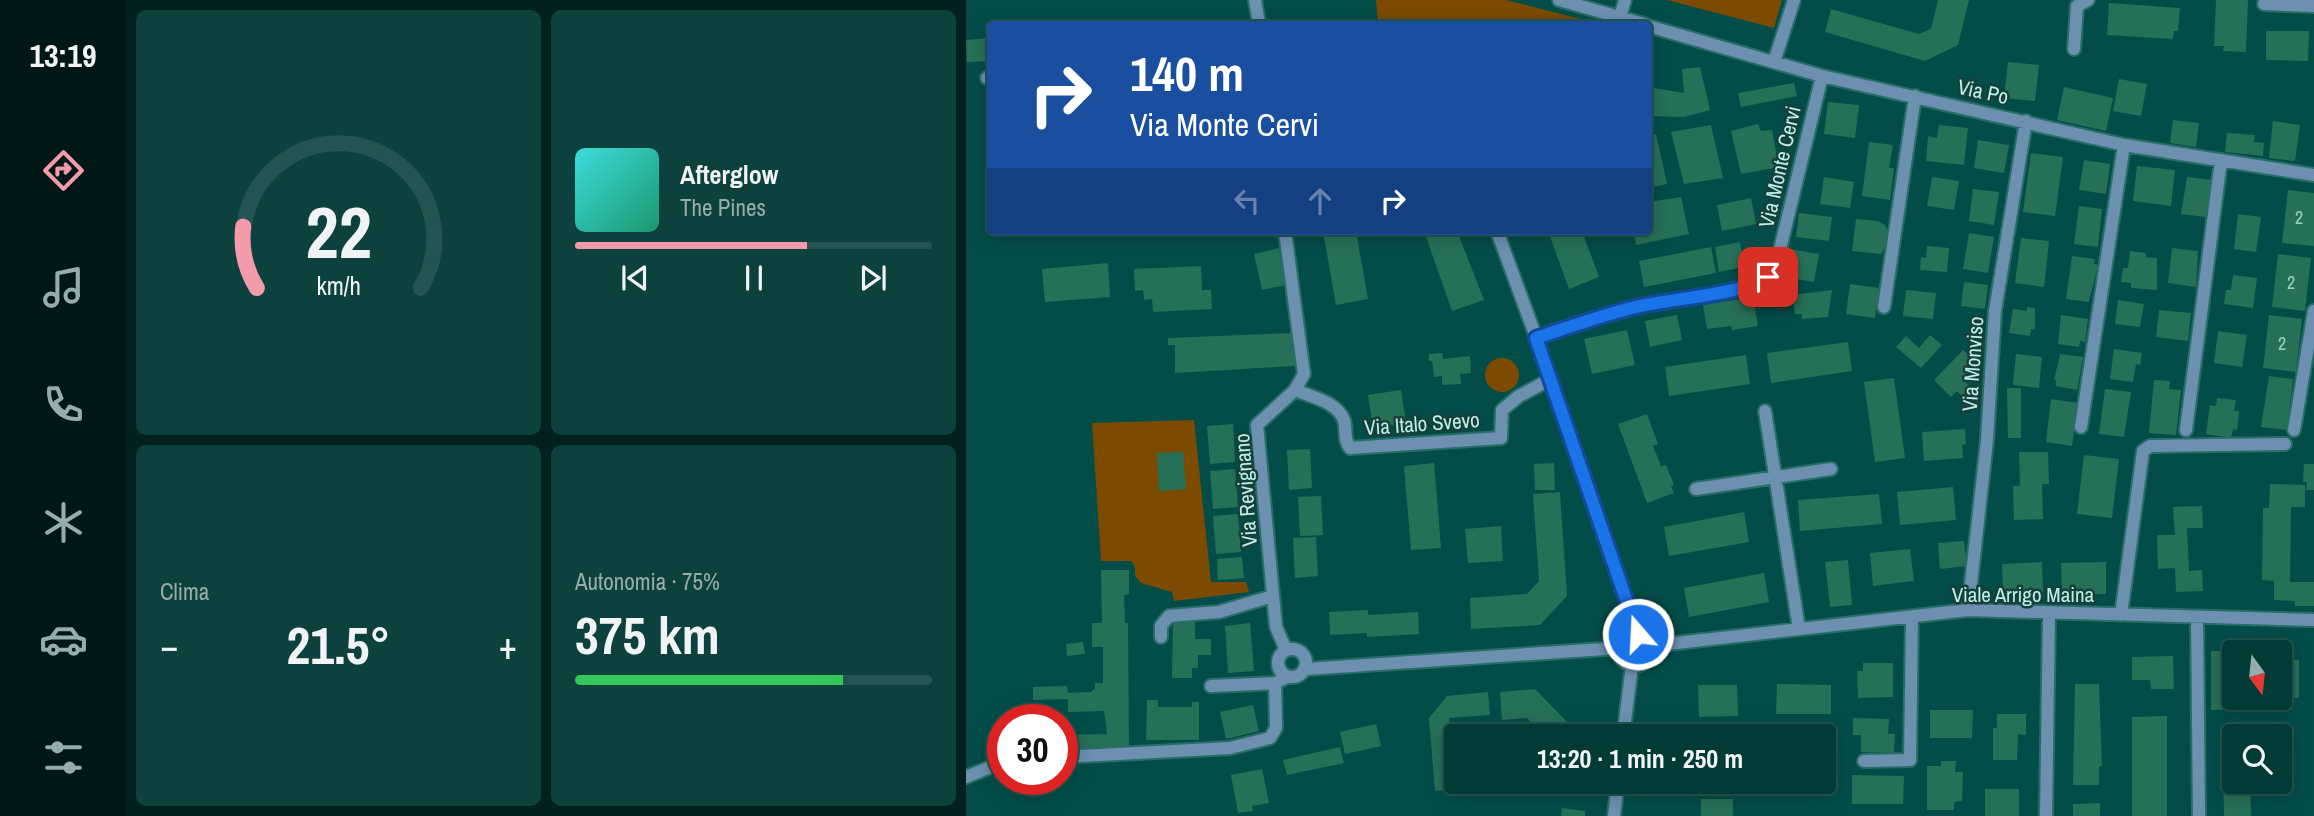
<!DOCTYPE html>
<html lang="it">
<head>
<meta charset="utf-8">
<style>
  :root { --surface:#023a36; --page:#0c413e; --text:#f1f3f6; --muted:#96adad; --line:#235451; --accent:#f39aab }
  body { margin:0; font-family:"Archivo Narrow",sans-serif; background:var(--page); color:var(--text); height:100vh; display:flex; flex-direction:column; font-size:26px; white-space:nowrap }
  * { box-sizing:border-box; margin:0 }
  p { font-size:23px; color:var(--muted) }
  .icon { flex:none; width:38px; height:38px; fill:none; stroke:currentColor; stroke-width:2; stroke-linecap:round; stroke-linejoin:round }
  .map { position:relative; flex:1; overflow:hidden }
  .sheet { display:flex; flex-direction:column; gap:10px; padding:10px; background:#01201e; width:840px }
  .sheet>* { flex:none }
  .guide { position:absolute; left:21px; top:21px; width:665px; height:214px; border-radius:7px; box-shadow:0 4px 18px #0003,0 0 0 2px var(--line); background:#1a4fa0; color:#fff; overflow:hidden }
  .needle { width:46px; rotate:165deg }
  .buttons { position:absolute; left:1256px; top:640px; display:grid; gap:14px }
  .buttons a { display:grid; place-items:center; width:70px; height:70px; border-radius:7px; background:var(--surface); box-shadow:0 4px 18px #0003,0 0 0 2px var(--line); font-size:35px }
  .speed { position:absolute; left:21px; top:704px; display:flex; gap:14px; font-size:35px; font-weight:700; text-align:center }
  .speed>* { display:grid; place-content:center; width:91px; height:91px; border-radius:50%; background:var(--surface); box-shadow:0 4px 18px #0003,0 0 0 2px var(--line); line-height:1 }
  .speed .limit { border:10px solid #d22; background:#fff; color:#111 }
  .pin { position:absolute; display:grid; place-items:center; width:60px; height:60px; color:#fff; margin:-30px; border-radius:14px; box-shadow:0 4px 10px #0006 }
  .me { position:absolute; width:77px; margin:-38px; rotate:341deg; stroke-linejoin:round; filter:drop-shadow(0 0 5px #0008) }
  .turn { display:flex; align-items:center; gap:24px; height:147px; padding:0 28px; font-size:32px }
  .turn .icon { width:91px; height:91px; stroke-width:2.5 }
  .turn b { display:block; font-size:49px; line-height:60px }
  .lanes { display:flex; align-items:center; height:66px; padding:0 28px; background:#0003; justify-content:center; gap:35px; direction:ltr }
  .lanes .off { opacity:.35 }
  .big { font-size:52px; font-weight:700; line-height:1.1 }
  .sheet .widget { flex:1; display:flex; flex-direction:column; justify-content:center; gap:10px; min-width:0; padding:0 24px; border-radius:10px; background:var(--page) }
  .sheet .dial { align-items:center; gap:0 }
  .dial svg { height:182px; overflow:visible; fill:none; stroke:var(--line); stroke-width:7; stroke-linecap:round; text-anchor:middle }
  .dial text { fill:var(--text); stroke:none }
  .song { display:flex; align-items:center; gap:21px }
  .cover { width:84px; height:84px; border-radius:10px; background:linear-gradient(135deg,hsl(180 70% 55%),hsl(160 70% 35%)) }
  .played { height:7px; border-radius:4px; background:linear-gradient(90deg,var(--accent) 65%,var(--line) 65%) }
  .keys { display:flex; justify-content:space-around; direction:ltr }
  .heat { display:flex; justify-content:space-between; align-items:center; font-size:38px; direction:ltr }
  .charge { height:10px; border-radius:5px; background:linear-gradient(90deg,#34c759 75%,var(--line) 0) }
  .sheet .tiles { flex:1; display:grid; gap:10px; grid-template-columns:repeat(2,1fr) }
  .trip { position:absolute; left:478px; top:724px; width:392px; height:70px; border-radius:7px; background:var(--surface); box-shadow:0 4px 18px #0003,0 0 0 2px var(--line); font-weight:700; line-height:70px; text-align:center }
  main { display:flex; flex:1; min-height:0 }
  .tabs { display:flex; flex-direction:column; width:126px; justify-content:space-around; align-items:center; background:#011716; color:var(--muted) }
  .tabs .icon { width:49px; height:49px }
  .tabs .on { color:var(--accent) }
  .tabs b { font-size:32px; color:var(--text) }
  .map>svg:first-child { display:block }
  .green { fill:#7c4b00 }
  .building { fill:#267058 }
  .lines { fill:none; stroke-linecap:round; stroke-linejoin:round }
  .minor-casing { stroke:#286e68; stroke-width:16 }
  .minor { stroke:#6d90b1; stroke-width:12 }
  .route-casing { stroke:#114b97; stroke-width:18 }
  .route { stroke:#1a73e8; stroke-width:12 }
  .labels { text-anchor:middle; stroke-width:5; stroke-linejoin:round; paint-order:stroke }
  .number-label { font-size:18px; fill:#96d0c6 }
  .street-label { font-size:21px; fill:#bcf0ea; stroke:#193f3b }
</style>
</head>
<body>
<main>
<nav class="tabs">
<b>13:19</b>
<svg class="icon on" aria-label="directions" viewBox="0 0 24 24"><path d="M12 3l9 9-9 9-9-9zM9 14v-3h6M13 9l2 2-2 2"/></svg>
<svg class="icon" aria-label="music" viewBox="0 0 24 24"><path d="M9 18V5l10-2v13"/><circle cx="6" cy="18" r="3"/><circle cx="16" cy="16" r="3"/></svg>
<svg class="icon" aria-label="phone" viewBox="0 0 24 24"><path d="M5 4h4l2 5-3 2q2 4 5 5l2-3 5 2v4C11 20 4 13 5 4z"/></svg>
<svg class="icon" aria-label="climate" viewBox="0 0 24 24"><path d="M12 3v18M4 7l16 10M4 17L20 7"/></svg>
<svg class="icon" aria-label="car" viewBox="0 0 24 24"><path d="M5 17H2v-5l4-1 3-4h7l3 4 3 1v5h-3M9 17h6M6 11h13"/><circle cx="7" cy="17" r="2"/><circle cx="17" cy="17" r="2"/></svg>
<svg class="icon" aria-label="filters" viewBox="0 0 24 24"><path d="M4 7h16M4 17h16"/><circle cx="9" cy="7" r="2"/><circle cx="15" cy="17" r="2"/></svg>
</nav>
<section class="sheet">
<div class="tiles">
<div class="widget dial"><svg viewBox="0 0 100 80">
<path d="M14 69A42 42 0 1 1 86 69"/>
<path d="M14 69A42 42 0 0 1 8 42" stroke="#f39aab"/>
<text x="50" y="56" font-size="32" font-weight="700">22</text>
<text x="50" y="72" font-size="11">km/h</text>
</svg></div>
<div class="widget">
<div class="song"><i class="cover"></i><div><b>Afterglow</b><p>The Pines</p></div></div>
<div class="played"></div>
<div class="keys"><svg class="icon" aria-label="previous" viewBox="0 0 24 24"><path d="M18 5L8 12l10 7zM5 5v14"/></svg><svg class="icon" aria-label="pause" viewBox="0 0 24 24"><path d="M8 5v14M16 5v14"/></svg><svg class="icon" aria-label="next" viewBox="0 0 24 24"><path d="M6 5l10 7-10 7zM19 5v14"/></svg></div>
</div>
<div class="widget"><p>Clima</p>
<div class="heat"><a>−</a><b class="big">21.5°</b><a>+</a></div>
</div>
<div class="widget"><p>Autonomia · 75%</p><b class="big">375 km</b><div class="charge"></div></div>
</div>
</section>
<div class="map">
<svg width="1348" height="816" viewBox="0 0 1348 816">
  <rect width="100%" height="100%" fill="#034d48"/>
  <path class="green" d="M410 0H540L634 24H412Z
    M701 0H816L808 28Z
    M519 375a17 17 0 1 1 34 0a17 17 0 1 1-34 0Z
    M228 420 245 582H280L283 592 208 601 206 592 175 583 169 576V567L165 561H135L126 423Z"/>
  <path class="building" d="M972 0H1003L992 45 959 61 859 32 865 9 953 34 965 29Z
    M1250 0H1282L1280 52 1257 51 1258 46H1248Z
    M1143 3 1214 8 1212 31H1208L1207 39 1141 35Z
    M1300 31H1343L1342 61 1300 60Z
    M24 38V61L1 62 0 40Z
    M1042 62 1073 65 1069 101 1038 98Z
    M734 67 744 110 718 117 682 116V87L718 93 716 69Z
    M1153 79 1181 84 1175 116 1147 111Z
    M828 83 831 96 775 107 772 93Z
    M1098 87 1147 98 1140 131 1091 120Z
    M862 102 893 105 889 138 858 134Z
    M1207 120 1233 123 1230 147 1204 143Z
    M1307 121 1334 125 1329 161 1303 158Z
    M792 124 795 131 806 130 813 167 775 174 765 131Z
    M745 125 757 178 718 184 705 132Z
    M973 125 1002 128 998 165 960 161 962 136 971 138Z
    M1261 133 1289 135 1288 142 1298 143 1297 156 1259 152Z
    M690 134 701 184 682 188V135Z
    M1012 140 1043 145 1038 173 1008 168Z
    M903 142 927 145 923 168H928L924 200 896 196Z
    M1065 153 1097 157 1089 216 1057 212Z
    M1118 160 1144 164 1140 194 1113 190Z
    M1171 166 1209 170 1205 206 1167 201Z
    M858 177 888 182 884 208 854 204Z
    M966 177 993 181 988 210 961 206Z
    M1221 177 1246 180 1240 217 1215 214Z
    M1007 189 1033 192 1028 225 1003 221Z
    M1322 190 1348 193V246L1316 243Z
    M715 197 723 234 670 245 668 231H682L683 202Z
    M785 198 790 224 756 231 751 205Z
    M1113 206 1136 209 1132 247 1108 244Z
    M833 213 866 217 863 241 830 237Z
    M1272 214 1295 217 1290 252 1268 249Z
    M890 219 912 221 919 225 922 232 920 247 915 254 886 251Z
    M357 231H390L402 299 370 305Z
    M458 231H491L518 300 486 311Z
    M582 231H616L633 277 603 289Z
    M1003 233 1028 237 1022 273 997 269Z
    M1055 238 1083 241 1078 287 1049 283Z
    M774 242 778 267 753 272 749 247Z
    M961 246 983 248 981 272 954 270 955 257 960 258Z
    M745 247 750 273 678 287 673 261Z
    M313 248 320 285 296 290 288 254Z
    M1206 248 1232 251 1230 287 1202 283Z
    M823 249 853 254 848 282 819 277Z
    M1164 251 1180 253V257L1191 258V290L1165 288V283L1155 282 1157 268H1162Z
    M1312 254 1345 258 1339 311 1306 307Z
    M1106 256 1129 259 1128 264 1132 265 1123 302 1100 299Z
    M142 263 144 297 79 302 76 269Z
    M235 266 236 290H245L246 309 187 312 186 299 178 300 177 290 169 291 168 269Z
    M1267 275 1291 278 1287 308 1258 304 1260 290H1265Z
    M998 282 1022 285 1019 309 995 306Z
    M884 284 913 288 909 318 880 314Z
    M866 290 862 317 836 319V314H829L826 295Z
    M940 290 970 293 967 319 937 316Z
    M787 297 792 326 766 330 765 326 741 329 737 305Z
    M1152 300 1178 304 1174 327 1149 324Z
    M1061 307 1069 308V330L1065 329 1064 336 1043 333 1047 309 1061 311Z
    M1193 310 1225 313 1222 341 1190 337Z
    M711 315 716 340 684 347 679 321Z
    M1095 315 1122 319 1119 342 1114 341 1113 347 1092 344Z
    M1303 315 1336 319 1330 372 1297 368Z
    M661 330 669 365 626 374 618 339Z
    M1252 331 1281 335 1276 367 1248 363Z
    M328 333 329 366 209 373V345H202V338Z
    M964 335 976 345 955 368 930 347 940 336 953 348Z
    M882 342 886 371 805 383 801 353Z
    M1148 349 1176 353 1174 365 1170 364 1167 382 1144 379Z
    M997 350 1007 359 999 370 1002 373 1000 382 1004 387 996 396 991 391 985 397 968 380Z
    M476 353 477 359 504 356 505 373 494 374 495 384 476 385V376L468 377 466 361H463V354Z
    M1050 354 1076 357 1073 388 1047 385Z
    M1094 354 1117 357 1111 390 1090 386V380H1088Z
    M780 355 784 384 703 396 699 367Z
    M1303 376 1327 379 1321 430 1295 427Z
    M928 378 939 458 909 462 898 382Z
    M1188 380 1204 381 1203 389 1215 390 1210 435 1183 433Z
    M1041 388H1055V438H1042Z
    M1139 389 1165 392 1158 437 1133 434Z
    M435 390 440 423 407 428 402 395Z
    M1251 398 1270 400 1268 411H1273L1271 430 1267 429 1265 438 1240 434 1244 405 1250 406Z
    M1085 399 1112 403 1106 446 1080 442Z
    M681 414 692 444 687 446 695 466 700 465 708 485 705 486 708 493 681 503 652 424Z
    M267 424 269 462 244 464 241 426Z
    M999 429 1000 444 996 445 997 458 958 461 956 432Z
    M344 449 346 488 323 490 321 450Z
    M217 452 220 489 193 491 191 453Z
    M1053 452H1082L1083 484H1076L1077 519 1048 520 1047 486H1054Z
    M1118 455 1153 459 1146 518 1111 514Z
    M468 463 475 548 445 550 438 466Z
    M588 463 589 490H569L568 464Z
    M1338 464H1348V490H1340L1341 482H1337Z
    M269 469 272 507 247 509 244 471Z
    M1304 484 1339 485V507H1325L1324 582H1348V606H1329V601L1308 600V581L1296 580 1297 508H1303Z
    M987 487 990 520 934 525 931 492Z
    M594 492 601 596 574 625 505 629 504 598 561 594 573 581 567 494Z
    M913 494 916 524 834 531 832 500Z
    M355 496 357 535 334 536 332 497Z
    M1236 506 1237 528H1221L1223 571 1236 570 1237 591 1210 592 1209 568 1192 569 1191 535H1209L1207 507Z
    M778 512 783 542 703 556 698 527Z
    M272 514 275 552 250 554 247 516Z
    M535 526 537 561 502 563 499 529Z
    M350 537 352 576 329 578 327 538Z
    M998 541 1001 566 974 569 972 543Z
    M944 549 948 581 907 586 904 553Z
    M276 557 278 578 252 580 251 559Z
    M882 560 886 605 864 607 859 562Z
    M1076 562 1077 593 1037 595 1036 564Z
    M1140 562V594L1096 595 1095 563Z
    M135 570H163V594L158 595 159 623H162L163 751 100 752V735L141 734 138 711 102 712V699L67 700V687L101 686 102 693 126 692V690H129V683H137V647H126V623H136Z
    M798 573 803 602 723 617 718 588Z
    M402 610V615L452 612 453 634 401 637V633L364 635 363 612Z
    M207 621H229V639H245V655H232V668H226V678H206Z
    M284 623 288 671 262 673 259 626Z
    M117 642 119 654 101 656 100 644Z
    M1245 651H1269V698H1279V709L1245 710Z
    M1207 656 1208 689H1185L1184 680H1166V657Z
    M1314 660H1333V698H1315Z
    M897 663H927V697L892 698 891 671H897Z
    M811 684 865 685V714H810Z
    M1109 684H1133L1136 766H1133V785H1107Z
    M732 685H771L772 716 733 717Z
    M569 689 616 737H568L564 733 570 728 561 718 536 720 534 692Z
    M522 692 524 715 483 718 489 789 469 791 463 718 481 696Z
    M181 700H192V707H226V702H233V740H180Z
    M287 705 293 731 260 739 254 712Z
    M964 710H1007L1006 738H964Z
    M1031 714H1060V735L1052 734 1051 760H1027V728H1031Z
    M1201 716V816H1166V717Z
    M887 718 923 719 922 734H929L928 753 895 752V735H887Z
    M410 724 415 746 379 754 374 732Z
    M1261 737H1269V782H1284L1285 816H1258L1257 759H1261Z
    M374 747 378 763 321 775 317 760Z
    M975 761H990L989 772H997L996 801 988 802V810H961V766H975Z
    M296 769 303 803 286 806 287 811 272 813 265 775Z
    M886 775 938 776 937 804H886Z
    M519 782H553L554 791 520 794Z
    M677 782H705V789L677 788Z
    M798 782H856V795L797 793Z
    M1019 789H1053V816H1019Z
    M735 799H767V816H735Z
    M1134 803V816H1107V804Z
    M596 808 619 811V816H595Z"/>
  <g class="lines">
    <g class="minor-casing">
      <path id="minor" d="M289 0 293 24
        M593 0 678 24
        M1298 4 1348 6
        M654 17 659 0
        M682 26 856 76 1158 145 1348 175
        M1108 49 1111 6 1122 0
        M808 62 828 0
        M21 78H24
        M319 231 338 374 329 390 291 425 310 627 320 650
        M531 231 570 337 672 634
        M918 307 949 96
        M570 337C603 327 636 315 669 307 707 298 782 296 809 270L856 76
        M329 390C346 397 371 402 378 420 381 430 377 439 384 448L535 438 536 410 553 396 585 379
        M799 411 833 629
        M1115 427 1158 145
        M1220 430 1255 160
        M1328 430 1348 311
        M730 489 865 469
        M1002 610 1021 440 1029 311 1060 121
        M1155 615 1177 451 1184 446 1319 444
        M1231 617 1233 816
        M653 650a16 16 0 1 1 32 0a16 16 0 1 1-32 0Z
        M195 637V626L203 616 253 612 307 596
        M684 646 1002 610 1348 620
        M312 663a14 14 0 1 1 28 0a14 14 0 1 1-28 0Z
        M340 669 653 648
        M245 686 309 683
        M657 737 666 665
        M96 757 264 748 304 738 310 728 309 683 321 677
        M898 761 944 760 946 617
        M0 777 37 762
        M648 816 652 782
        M1080 816 1083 613"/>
    </g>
    <use href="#minor" class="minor"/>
  </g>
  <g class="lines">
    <g class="route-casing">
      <path id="route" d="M672 634 570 338C603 327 636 315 670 307 707 298 771 296 802 277"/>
    </g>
    <use href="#route" class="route"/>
  </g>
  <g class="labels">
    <g class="number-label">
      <text x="1333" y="224">2</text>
      <text x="1325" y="289">2</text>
      <text x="1316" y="350">2</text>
    </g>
    <g class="street-label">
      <text transform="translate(1017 92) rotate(12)" y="7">Via Po</text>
      <text transform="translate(814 167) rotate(-77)" y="7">Via Monte Cervi</text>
      <text transform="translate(1007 364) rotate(-86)" y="7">Via Monviso</text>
      <text transform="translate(456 424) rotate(-4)" y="7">Via Italo Svevo</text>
      <text transform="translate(280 490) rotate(-94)" y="7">Via Revignano</text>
      <text x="1057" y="602">Viale Arrigo Maina</text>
    </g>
  </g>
</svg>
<div class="buttons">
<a><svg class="needle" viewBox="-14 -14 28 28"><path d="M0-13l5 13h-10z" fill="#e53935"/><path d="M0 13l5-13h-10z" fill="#96adad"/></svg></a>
<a><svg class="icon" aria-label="search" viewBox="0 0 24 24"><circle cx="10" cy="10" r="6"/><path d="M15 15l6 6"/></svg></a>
</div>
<div class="speed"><div class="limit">30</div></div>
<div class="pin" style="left:802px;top:277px;background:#d93025"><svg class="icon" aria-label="arrive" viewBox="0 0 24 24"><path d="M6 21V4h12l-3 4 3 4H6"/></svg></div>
<svg class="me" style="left:672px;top:634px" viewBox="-20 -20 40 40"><circle r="17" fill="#1a73e8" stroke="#fff" stroke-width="3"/><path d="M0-11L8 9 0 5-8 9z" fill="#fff"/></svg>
<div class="trip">13:20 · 1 min · 250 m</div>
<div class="guide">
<div class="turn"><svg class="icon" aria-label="right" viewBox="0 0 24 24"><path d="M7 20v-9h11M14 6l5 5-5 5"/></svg><div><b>140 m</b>Via Monte Cervi</div></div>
<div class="lanes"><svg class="icon off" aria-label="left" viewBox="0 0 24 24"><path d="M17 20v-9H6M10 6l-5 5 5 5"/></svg><svg class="icon off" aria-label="ahead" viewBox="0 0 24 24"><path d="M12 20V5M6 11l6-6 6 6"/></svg><svg class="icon" aria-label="right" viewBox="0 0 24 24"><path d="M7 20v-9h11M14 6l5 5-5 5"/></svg></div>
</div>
</div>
</main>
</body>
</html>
